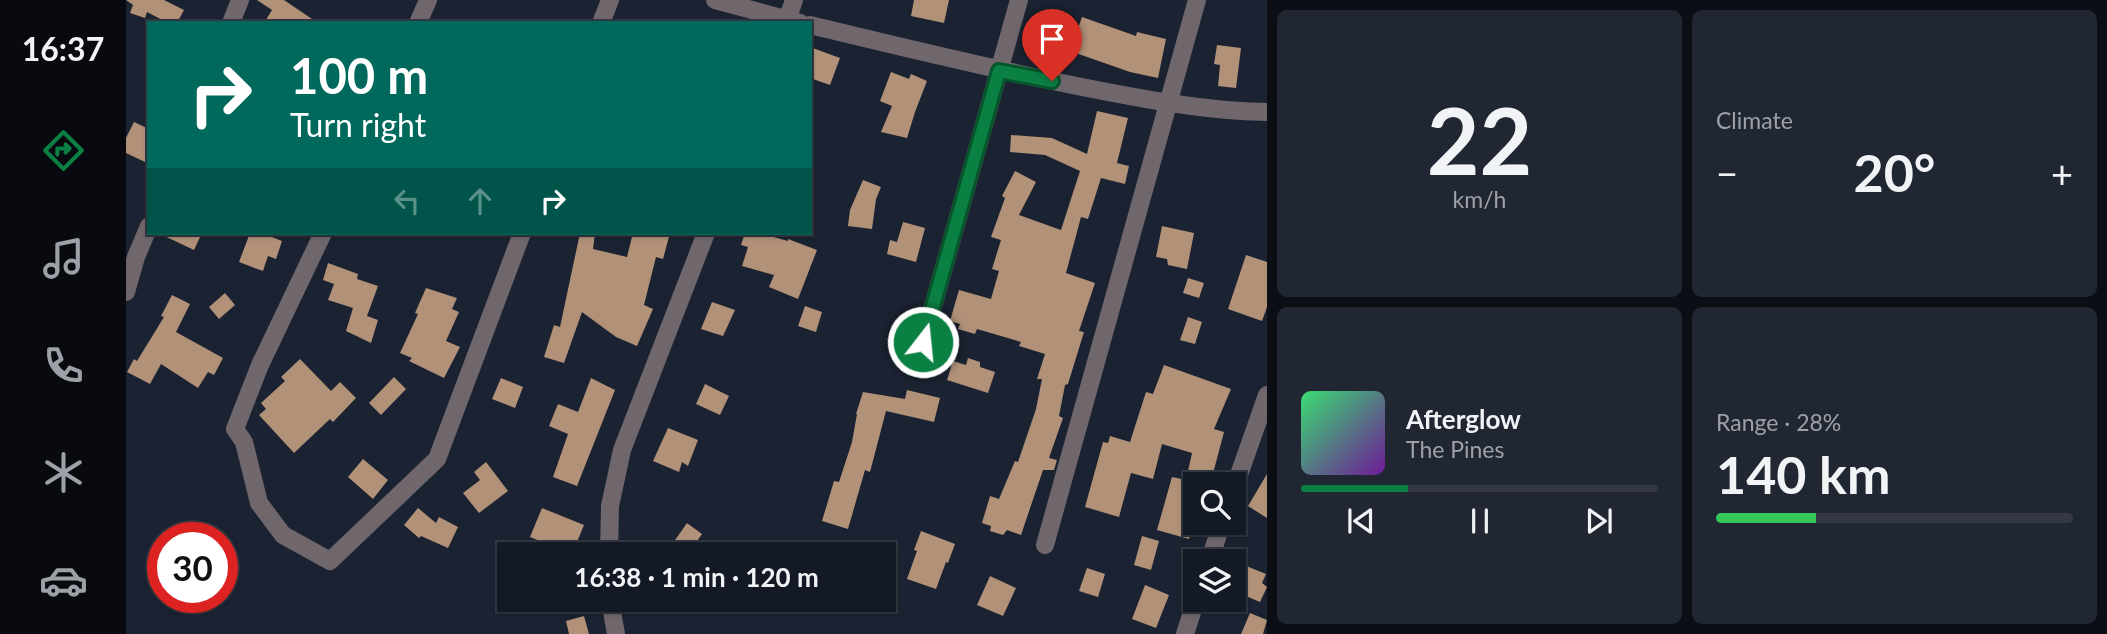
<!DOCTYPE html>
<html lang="en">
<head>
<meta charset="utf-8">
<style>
  :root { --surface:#141a25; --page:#212732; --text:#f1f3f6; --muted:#9da1a7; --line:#333842; --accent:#0b8043 }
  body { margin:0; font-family:Lato,sans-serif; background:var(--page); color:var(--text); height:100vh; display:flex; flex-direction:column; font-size:26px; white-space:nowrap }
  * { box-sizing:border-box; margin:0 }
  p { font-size:23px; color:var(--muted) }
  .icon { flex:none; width:38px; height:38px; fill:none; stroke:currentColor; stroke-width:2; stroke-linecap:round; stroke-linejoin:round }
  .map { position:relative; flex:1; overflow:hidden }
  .drawer { display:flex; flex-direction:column; gap:10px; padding:10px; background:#0b0e14; width:840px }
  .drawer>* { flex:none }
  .guide { position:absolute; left:21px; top:21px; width:665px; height:214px; border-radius:0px; box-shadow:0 2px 5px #0004,0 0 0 2px var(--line); background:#00695c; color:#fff; overflow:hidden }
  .controls { position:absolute; left:1057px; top:472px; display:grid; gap:14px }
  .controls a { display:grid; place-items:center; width:63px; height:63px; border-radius:0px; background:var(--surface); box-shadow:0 2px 5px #0004,0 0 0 2px var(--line); font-size:35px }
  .speed { position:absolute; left:21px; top:522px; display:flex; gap:14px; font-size:35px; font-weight:700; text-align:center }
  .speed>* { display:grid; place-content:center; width:91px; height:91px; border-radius:50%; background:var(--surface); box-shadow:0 2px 5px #0004,0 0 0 2px var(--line); line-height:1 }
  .speed .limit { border:10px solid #d22; background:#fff; color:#111 }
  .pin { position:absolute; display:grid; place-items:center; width:60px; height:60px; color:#fff; margin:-72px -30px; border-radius:50% 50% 50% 0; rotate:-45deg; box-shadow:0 0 7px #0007 }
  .pin .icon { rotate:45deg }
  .me { position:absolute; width:77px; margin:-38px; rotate:16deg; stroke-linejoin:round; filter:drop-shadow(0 0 5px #0008) }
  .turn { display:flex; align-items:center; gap:24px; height:147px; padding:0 28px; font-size:32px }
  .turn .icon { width:91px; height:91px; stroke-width:2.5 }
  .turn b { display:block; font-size:49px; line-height:60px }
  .lanes { display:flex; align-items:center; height:66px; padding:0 28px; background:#0003; justify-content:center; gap:35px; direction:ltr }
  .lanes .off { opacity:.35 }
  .big { font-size:52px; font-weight:700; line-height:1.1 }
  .drawer .tile { flex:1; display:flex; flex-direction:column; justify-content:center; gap:10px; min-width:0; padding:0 24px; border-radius:10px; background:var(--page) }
  .drawer .dial { align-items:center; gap:0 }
  .dial b { font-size:91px; line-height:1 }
  .song { display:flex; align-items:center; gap:21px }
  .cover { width:84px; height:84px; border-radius:10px; background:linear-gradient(135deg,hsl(140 70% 55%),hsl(280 70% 35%)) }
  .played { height:7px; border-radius:4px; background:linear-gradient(90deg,var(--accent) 30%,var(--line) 30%) }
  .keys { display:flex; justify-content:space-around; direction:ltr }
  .heat { display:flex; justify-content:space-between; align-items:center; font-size:38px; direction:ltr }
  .charge { height:10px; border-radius:5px; background:linear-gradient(90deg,#34c759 28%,var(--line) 0) }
  .drawer .tiles { flex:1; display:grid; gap:10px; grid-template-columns:repeat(2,1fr) }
  .trip { position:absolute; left:371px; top:542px; width:399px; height:70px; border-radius:0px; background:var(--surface); box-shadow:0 2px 5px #0004,0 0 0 2px var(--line); font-weight:700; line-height:70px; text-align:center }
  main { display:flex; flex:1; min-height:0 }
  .tab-bar { display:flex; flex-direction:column; width:126px; justify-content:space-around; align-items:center; background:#080a0f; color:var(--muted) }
  .tab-bar .icon { width:49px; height:49px }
  .tab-bar .on { color:var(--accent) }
  .tab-bar b { font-size:32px; color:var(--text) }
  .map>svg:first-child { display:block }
  .building { fill:#b19178 }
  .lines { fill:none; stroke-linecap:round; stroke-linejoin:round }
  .minor { stroke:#6f676b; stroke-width:18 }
  .route-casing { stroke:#07532c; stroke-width:18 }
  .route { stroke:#0b8043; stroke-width:12 }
</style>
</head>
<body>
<main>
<nav class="tab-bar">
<b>16:37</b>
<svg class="icon on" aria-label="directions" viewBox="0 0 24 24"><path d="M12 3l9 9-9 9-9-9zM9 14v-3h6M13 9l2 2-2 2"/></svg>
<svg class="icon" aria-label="music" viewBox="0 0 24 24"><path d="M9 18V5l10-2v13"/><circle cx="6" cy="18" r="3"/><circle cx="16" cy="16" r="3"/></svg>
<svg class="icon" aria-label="phone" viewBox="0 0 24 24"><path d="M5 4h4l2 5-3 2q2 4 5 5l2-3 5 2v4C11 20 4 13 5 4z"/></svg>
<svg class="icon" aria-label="climate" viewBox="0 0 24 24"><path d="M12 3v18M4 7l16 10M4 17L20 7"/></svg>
<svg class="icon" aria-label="car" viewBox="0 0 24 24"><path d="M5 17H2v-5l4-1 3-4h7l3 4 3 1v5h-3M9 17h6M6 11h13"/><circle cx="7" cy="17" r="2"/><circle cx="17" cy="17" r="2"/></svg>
</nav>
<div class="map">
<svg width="1141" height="634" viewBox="0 0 1141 634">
  <rect width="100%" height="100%" fill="#1b2231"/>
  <path class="building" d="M0 0H38L58 10 51 23H42L21 12 19 18 4 13 7 5Z
    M131 0H158L192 23H138L146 10Z
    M788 0H823L818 23 785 16Z
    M956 17 1010 36 1011 32 1040 39 1032 78 1004 72 944 51Z
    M1091 45 1115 48 1110 88 1092 86 1094 65 1088 64Z
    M684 47 714 58 704 85 684 78Z
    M765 72 783 79 785 74 801 81 789 112 781 138 755 132 766 106 754 101Z
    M971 111 1002 118 991 163 1003 166 999 184 975 178 962 219 955 217 940 273 969 283 953 331 958 332 942 384 939 385 933 416 937 418 923 458 931 460 928 470H917L895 535 881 530 877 535 864 531 865 526 856 523 864 496 873 499 889 461 892 462 910 409 916 379H911L919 354 893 346 895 342 851 329 849 334 832 329 834 324 824 321 833 290 865 299 873 271 866 269 875 240 865 237 879 198 876 196 889 171 910 182 893 215 935 230 954 171 919 155 884 152 885 135 926 138 961 154Z
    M8 122 23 129V154L19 162 0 153V138Z
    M737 180 755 187 750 199 746 229 722 226 724 210Z
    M777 222 799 228 790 262 761 254 764 240 771 242Z
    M1036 226 1068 233 1061 269 1042 265 1041 259 1030 257Z
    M32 233H76L68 250Z
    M124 233H136L156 241 150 259 142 256 137 271 113 262Z
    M454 233H469L467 249 501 257 507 233H544L537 259 530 257 518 305 527 309 511 346 490 337 456 312 438 363 418 357 428 325 434 327Z
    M619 233H633L662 241V239L691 250 672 299 643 287 648 275 616 266 622 247 615 245Z
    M1120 255 1141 262V307L1136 321 1102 309Z
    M202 263 232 274 231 279 252 286 241 316 252 320 245 343 220 331 227 308 202 300 208 284 197 280Z
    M1062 278 1078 283 1073 298 1057 293Z
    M300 288 331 298 326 309 333 312 320 341 334 347 318 378 283 361 286 358 274 353 292 314 289 313Z
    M99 293 109 305 93 319 83 307Z
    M46 295 64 304 50 332 97 358 88 375 82 372 72 388 35 364 24 384 1 372 8 359 11 361 38 317 35 316Z
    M586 302 609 310 597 336 575 329Z
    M679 306 696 312 690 332 672 326Z
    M1062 317 1076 322 1069 344 1054 340Z
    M842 358 854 362V367L869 372 862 393 821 380 827 361 840 365Z
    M174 359 205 391 214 382 230 398 207 422 204 419 168 453 133 415 140 409 135 403 159 381 155 377Z
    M1038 365 1105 389 1088 429 1098 432 1084 485H1069V516L1063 539 1031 530 1046 477 1060 480 1066 453 1036 444 1027 479 1005 473 993 517 959 507 977 442 982 443 984 436 1004 442 1020 392 1027 394Z
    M268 377 280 389 255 415 243 403Z
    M375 378 397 387 389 408 366 399Z
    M465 378 489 390 451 486 427 477 442 434 423 426 432 404 452 412Z
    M579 384 603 396 594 415 570 404Z
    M781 390 814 398 808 422 760 411 744 472 739 470 722 529 696 521 708 481 713 482 726 442 731 414H730L737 392 779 399Z
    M542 428 572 440 562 466 556 462 553 472 527 461Z
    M237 459 262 480 247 499 222 477Z
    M360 462 382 491 353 513 337 493 354 480 348 472Z
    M1141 474V518L1122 506Z
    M292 508 310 523 313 517 332 527 322 548 295 536 293 538 278 525Z
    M416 508 458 525 446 554 404 537Z
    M561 523 576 534 562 554 547 543Z
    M795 531 829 544 822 563 820 562 810 589 781 579 791 551 788 550Z
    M1016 536 1033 541 1025 570 1008 565Z
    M1113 563 1140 574 1136 583 1141 587 1134 602 1108 591V575Z
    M961 568 979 574 972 597 953 591Z
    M864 576 890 588 877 616 851 605Z
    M1019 585 1043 595 1030 628 1006 619Z
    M1124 613 1141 620 1137 634H1115Z
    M458 616 463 634H443L440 621Z"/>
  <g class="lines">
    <path class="minor" d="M589 0 674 23
      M105 23 114 0
      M292 23 302 0
      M475 23 484 0
      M660 23 668 0
      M684 25C775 47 865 69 956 87 1017 99 1078 111 1141 112
      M197 233 134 365 109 429 118 442 133 503 157 535 204 561 311 459 396 233
      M0 292 10 257 23 226
      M797 342 893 0
      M1108 489 1141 395
      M919 545 1071 0
      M483 555 484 506 496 450 580 233
      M1083 562 1096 523
      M484 600 490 634
      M1059 634 1070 600"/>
  </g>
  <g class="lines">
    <g class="route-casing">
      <path id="route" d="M797 342 873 71 926 81"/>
    </g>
    <use href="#route" class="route"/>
  </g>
</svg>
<div class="controls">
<a><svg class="icon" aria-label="search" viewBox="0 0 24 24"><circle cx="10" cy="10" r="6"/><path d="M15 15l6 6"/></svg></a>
<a><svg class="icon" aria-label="layers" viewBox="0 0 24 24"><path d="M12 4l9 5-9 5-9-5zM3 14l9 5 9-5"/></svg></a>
</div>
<div class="speed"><div class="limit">30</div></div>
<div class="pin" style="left:926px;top:81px;background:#d93025"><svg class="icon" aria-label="arrive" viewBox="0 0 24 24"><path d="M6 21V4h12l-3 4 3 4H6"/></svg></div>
<svg class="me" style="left:797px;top:342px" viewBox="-20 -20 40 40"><circle r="17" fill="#0b8043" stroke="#fff" stroke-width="3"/><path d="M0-11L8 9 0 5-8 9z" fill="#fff"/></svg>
<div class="trip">16:38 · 1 min · 120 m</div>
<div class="guide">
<div class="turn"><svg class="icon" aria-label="right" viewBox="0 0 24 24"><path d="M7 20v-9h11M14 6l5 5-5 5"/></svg><div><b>100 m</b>Turn right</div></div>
<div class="lanes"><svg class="icon off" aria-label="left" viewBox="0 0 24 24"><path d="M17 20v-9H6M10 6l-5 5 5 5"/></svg><svg class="icon off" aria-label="ahead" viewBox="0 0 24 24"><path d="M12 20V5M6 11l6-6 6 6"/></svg><svg class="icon" aria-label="right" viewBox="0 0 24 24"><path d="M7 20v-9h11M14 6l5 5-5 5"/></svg></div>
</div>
</div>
<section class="drawer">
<div class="tiles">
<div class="tile dial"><b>22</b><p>km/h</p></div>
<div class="tile"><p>Climate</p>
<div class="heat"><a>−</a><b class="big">20°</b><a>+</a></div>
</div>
<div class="tile">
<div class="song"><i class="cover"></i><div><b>Afterglow</b><p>The Pines</p></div></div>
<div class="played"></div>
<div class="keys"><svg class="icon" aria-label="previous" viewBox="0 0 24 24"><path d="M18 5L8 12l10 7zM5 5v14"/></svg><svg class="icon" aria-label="pause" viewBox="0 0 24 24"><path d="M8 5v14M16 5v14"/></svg><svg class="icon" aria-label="next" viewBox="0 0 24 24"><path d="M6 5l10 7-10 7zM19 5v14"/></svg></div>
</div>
<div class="tile"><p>Range · 28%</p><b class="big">140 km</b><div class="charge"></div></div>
</div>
</section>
</main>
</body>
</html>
